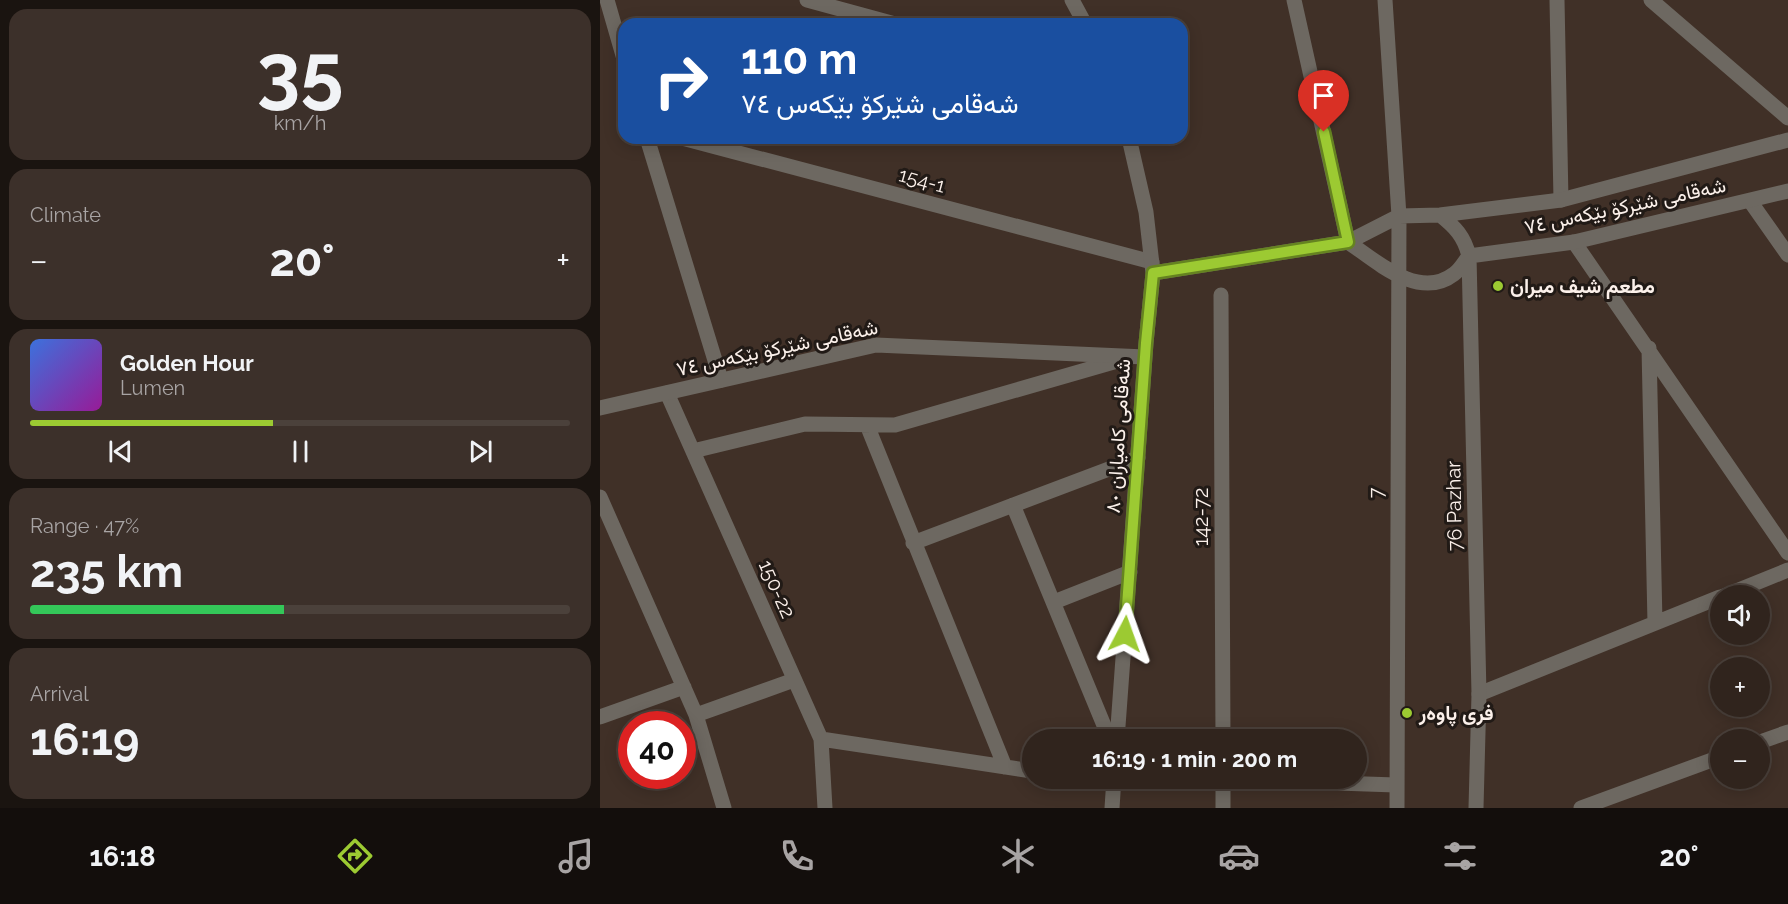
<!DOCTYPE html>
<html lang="en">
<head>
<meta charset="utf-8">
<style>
  :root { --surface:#30241d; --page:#3c302a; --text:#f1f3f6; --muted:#a8a4a4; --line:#4b413b; --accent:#9cca32 }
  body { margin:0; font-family:Raleway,Vazirmatn,sans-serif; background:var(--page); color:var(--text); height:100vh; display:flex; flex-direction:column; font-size:22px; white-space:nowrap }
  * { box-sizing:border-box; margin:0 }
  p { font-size:20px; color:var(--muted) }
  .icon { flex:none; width:33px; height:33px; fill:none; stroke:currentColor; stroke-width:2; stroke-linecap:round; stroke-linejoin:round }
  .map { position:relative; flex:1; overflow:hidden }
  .panel { display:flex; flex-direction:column; gap:9px; padding:9px; background:#1a1410; width:600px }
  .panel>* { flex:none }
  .banner { position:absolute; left:18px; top:18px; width:570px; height:126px; border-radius:18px; box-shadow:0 3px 15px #0003,0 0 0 2px var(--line); background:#1a4fa0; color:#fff; overflow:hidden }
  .controls { position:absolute; left:1110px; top:585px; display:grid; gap:12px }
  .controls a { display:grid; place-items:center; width:60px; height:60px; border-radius:50%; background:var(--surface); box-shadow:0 3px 15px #0003,0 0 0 2px var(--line); font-size:30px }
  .speed { position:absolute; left:18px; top:711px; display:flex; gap:12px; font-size:30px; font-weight:700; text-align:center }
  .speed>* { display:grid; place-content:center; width:78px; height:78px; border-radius:50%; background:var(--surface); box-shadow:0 3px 15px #0003,0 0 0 2px var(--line); line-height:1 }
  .speed .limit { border:9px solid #d22; background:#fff; color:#111 }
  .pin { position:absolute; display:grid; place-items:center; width:51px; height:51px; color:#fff; margin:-62px -26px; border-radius:50% 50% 50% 0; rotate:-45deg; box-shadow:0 0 6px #0007 }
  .pin .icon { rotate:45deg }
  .me { position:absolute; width:66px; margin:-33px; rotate:4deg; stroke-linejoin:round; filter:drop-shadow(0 0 4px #0008) }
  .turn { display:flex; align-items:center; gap:21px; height:126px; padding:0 24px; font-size:27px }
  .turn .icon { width:78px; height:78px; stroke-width:2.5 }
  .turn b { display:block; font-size:42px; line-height:51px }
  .big { font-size:45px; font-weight:700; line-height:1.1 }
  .panel .tile { flex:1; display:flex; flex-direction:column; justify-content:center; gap:9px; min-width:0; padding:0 21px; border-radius:18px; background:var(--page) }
  .panel .dial { align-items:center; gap:0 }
  .dial b { font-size:78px; line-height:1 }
  .song { display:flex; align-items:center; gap:18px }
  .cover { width:72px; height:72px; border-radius:9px; background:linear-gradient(135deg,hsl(220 70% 55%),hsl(300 70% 35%)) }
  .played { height:6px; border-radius:3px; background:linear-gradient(90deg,var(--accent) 45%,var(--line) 45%) }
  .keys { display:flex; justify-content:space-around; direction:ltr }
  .heat { display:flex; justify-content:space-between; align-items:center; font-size:33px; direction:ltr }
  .charge { height:9px; border-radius:4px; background:linear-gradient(90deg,#34c759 47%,var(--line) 0) }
  .trip { position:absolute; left:422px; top:729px; width:345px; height:60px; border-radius:30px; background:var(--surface); box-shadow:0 3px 15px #0003,0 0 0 2px var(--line); font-weight:700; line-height:60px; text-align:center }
  .tabs { display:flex; height:96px; justify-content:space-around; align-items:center; background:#130e0c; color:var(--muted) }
  .tabs .icon { width:42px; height:42px }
  .tabs .current { color:var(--accent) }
  .tabs b { font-size:27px; color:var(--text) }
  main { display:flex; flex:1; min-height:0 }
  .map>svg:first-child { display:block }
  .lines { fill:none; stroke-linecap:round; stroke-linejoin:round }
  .minor { stroke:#6d6861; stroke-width:15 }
  .tertiary { stroke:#6d6861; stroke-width:15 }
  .route-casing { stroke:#658320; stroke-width:15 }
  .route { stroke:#9cca32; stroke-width:10 }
  .poi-dot { fill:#9cca32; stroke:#211a16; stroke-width:2 }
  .labels { text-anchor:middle; stroke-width:6; stroke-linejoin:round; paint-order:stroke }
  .street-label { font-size:20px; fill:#fbf0ea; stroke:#211a16 }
  .poi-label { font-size:20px; font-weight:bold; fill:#fbf0ea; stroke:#211a16; text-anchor:start }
</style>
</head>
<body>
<main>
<section class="panel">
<div class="tile dial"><b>35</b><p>km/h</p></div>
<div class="tile"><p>Climate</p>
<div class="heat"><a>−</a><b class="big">20°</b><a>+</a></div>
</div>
<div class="tile">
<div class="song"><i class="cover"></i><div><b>Golden Hour</b><p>Lumen</p></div></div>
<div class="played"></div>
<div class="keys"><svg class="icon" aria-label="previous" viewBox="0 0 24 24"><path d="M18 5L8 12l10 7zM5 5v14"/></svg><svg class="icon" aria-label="pause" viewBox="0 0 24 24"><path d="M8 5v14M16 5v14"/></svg><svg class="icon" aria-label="next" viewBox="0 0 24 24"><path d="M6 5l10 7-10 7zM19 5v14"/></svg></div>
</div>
<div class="tile"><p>Range · 47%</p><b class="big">235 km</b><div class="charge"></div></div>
<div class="tile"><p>Arrival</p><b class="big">16:19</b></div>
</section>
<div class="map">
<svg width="1188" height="808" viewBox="0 0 1188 808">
  <rect width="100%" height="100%" fill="#403027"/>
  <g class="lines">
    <path class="minor" d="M7 0 24 59
      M207 0 295 24
      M694 0 748 242
      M957 0 961 200
      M1051 0 1188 118
      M47 138 121 380
      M82 138 552 262
      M1150 201 1188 255
      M974 242 1188 553
      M621 295 623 740
      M1049 348 1055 623
      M67 393 221 739 225 808
      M267 425 405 767
      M93 451 205 424 295 425 531 357
      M0 497 96 715 124 808
      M413 505 510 740
      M313 543 538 458
      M1124 596 1188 570
      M454 602 530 572
      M879 694 1120 597
      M96 715 194 680
      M0 717 84 687
      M221 739 432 771
      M1160 742 1188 732
      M482 778 514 783
      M623 779 796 785
      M623 808V778
      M981 808 1120 757"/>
    <path class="tertiary" d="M472 0 485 24
      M785 0 799 216 797 808
      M840 215C855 227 864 236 869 256L879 694 876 808
      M748 242C776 261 819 301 854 274 860 270 865 261 869 256L974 242 1188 191
      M553 273 748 242 799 216 840 215 961 200 1188 140
      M0 408 276 345 545 357
      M517 740 546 343 553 273 546 212 529 138
      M512 808 514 778"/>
  </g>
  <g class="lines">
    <g class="route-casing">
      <path id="route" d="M525 634 546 343 553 273 748 242 724 132"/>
    </g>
    <use href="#route" class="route"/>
  </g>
  <g class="poi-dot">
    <circle cx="898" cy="286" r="6"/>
    <circle cx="807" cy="713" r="6"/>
  </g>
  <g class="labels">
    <g class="street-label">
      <text transform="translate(322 180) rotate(15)" y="7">154-1</text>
      <text transform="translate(1025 206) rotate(-12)" y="7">شەقامی شێرکۆ بێکەس ٧٤</text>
      <text transform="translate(177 348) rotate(-12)" y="7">شەقامی شێرکۆ بێکەس ٧٤</text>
      <text transform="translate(518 436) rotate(-86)" y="7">شەقامی کامیاران ٨٠</text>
      <text transform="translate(776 493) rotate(-90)" y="7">7</text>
      <text transform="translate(854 506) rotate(-91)" y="7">76 Pazhar</text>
      <text transform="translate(601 517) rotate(-90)" y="7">142-72</text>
      <text transform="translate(177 589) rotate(66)" y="7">150-22</text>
    </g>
    <g class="poi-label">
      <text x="910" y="293">مطعم شيف ميران</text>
      <text x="819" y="720">فری پاوەر</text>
    </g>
  </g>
</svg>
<div class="controls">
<a><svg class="icon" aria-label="sound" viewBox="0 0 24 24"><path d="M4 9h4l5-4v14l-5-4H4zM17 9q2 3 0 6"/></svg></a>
<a>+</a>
<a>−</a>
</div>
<div class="speed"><div class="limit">40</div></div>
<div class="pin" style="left:724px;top:132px;background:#d93025"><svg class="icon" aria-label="arrive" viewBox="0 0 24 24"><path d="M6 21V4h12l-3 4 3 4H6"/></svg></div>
<svg class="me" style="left:525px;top:634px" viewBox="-20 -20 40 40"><path d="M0-17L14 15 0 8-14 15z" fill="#9cca32" stroke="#fff" stroke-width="4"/></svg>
<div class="trip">16:19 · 1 min · 200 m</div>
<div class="banner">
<div class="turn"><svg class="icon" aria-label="right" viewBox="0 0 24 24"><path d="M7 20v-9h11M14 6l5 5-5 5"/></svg><div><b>110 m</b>شەقامی شێرکۆ بێکەس ٧٤</div></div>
</div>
</div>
</main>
<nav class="tabs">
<b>16:18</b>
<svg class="icon current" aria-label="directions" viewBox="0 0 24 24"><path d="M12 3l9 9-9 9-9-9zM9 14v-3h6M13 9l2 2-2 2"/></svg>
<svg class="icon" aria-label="music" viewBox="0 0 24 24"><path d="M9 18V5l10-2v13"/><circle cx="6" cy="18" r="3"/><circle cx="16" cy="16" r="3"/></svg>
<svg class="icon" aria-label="phone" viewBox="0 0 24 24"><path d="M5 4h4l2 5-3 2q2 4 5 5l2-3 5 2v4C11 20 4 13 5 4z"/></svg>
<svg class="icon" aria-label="climate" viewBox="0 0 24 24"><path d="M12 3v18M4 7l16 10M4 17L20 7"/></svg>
<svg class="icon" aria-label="car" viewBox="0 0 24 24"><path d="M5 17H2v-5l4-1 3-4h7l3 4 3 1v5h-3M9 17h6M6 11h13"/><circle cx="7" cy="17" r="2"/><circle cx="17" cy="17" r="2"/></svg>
<svg class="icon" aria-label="filters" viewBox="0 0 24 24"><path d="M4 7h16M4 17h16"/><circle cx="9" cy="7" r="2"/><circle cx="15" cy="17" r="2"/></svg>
<b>20°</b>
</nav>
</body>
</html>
